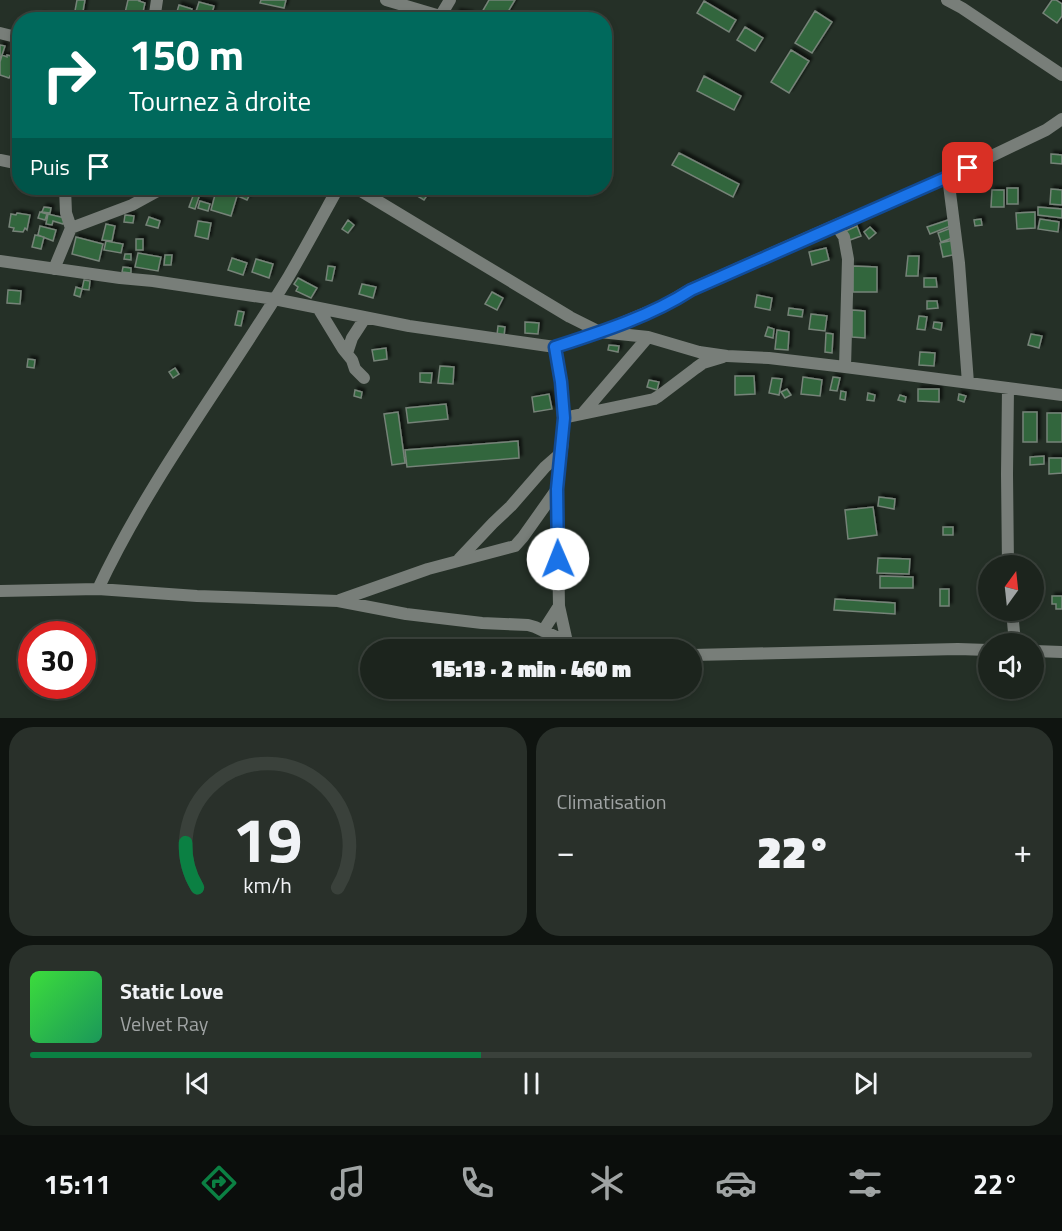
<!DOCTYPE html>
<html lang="fr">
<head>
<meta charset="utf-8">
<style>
  :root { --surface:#1c241d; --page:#29302a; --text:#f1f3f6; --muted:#a0a4a4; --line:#3a413b; --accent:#0b8043 }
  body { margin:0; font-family:"Titillium Web",sans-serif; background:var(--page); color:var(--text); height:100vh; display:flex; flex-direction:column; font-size:22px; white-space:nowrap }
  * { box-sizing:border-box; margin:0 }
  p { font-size:20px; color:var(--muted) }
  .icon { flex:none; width:33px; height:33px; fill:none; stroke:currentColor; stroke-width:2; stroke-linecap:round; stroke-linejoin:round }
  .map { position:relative; height:718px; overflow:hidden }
  .sheet { display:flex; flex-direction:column; gap:9px; padding:9px; background:#0f1410; flex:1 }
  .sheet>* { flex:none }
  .top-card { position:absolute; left:12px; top:12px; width:600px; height:183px; border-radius:24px; box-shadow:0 3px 9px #0003,0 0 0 2px var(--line); background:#00695c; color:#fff; overflow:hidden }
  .needle { width:39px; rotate:15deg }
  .fabs { position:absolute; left:978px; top:555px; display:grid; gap:12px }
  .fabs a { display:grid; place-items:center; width:66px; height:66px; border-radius:50%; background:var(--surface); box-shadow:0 3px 9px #0003,0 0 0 2px var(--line); font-size:30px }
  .speed { position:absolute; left:18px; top:621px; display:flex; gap:12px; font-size:30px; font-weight:700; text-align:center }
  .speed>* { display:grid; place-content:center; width:78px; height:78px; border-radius:50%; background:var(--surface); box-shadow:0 3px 9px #0003,0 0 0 2px var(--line); line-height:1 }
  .speed .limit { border:9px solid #d22; background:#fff; color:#111 }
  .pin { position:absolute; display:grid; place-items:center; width:51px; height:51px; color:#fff; margin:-26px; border-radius:12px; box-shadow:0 3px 9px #0006 }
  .me { position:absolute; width:66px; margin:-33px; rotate:359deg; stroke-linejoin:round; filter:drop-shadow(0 0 4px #0008) }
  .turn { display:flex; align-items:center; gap:21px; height:126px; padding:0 18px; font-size:27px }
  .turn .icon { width:78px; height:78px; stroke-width:2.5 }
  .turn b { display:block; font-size:42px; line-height:51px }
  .then { display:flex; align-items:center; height:57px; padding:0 18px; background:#0003; gap:12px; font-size:22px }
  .big { font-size:45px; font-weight:800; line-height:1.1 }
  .sheet .card { flex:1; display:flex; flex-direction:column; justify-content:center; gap:9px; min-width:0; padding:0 21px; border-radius:24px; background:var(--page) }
  .sheet .dial { align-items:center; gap:0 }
  .dial svg { height:156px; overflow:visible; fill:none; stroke:var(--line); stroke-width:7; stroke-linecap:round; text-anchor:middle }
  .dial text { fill:var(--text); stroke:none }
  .song { display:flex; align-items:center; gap:18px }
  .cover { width:72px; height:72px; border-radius:9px; background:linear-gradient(135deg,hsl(120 70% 55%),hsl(150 70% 35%)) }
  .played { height:6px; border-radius:3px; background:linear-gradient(90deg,var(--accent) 45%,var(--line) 45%) }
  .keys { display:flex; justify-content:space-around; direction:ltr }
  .heat { display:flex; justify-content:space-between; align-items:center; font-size:33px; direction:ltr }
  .sheet .tiles { flex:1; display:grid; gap:9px; grid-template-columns:1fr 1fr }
  .card:last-child { grid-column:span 2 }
  .trip { position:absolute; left:360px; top:639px; width:342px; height:60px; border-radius:30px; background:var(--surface); box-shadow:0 3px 9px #0003,0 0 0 2px var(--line); font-weight:800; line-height:60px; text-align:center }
  .menu { display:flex; height:96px; justify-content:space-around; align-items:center; background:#0b0e0c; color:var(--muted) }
  .menu .icon { width:42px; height:42px }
  .menu .selected { color:var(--accent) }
  .menu b { font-size:27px; color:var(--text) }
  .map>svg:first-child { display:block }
  .building { fill:#30663e; stroke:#768378; stroke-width:1.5; filter:url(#shadow) }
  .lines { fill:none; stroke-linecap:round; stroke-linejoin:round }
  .minor { stroke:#787e79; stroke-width:12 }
  .route-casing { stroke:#114b97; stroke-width:15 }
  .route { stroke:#1a73e8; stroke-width:10 }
</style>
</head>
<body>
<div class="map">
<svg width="1062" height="718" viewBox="0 0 1062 718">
  <defs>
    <filter id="shadow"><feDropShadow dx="3" dy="-3" stdDeviation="1.5" flood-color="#0009"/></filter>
  </defs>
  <rect width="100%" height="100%" fill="#253027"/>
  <path class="building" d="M77 0H85L82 17 74 16Z
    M128 0H140L139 1 145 3 143 12 137 16 125 13Z
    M261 0H286L284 8 260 3Z
    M489 0H515L503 20H495L482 12Z
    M1052 0H1056L1062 4V16L1057 23 1043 13Z
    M704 1 736 20 729 32 697 13Z
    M199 2 214 6 210 20H199L194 18Z
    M179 5 192 9 189 19 176 15Z
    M815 11 832 22 812 53 795 43Z
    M457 12 470 14 469 20H456Z
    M41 15 57 20H40Z
    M745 27 763 38 755 51 737 40Z
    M0 45 5 46 0 61Z
    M791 50 809 61 789 93 771 82Z
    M2 55 7 57V55L19 58 17 62 20 63 19 79 10 76 9 78 0 75V62Z
    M704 76 741 96 734 110 697 91Z
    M679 153 739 184 733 197 672 165Z
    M1051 154 1062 155V164L1051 163Z
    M196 188H202L195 209 189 207Z
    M220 188H253L247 200Z
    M291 188H307L305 194 290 190Z
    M404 188H432L424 200Z
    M1007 188H1018V204H1007Z
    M1051 189 1062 190V205L1050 204Z
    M992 190H1004V207H991Z
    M216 191 237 196 231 216 211 210Z
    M200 201 210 204 208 211 198 208Z
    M44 207 51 208 50 213 42 212Z
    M1038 207 1062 209V218L1038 215Z
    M40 212 47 214 45 220 38 218Z
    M1035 212V228L1017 229 1016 213Z
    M17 213 30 215 27 230 25 228 23 232 13 231 14 228 9 227 11 214 16 215Z
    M48 214 65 218 63 224 53 221 52 225 46 224Z
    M125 215 134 216 133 223 124 222Z
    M149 217 160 221 158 228 146 225Z
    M951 219 953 225 930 234 927 227Z
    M981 219 982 225 975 226 974 220Z
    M1040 219 1059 222 1058 232 1038 229Z
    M348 220 354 225 348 233 342 229Z
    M198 221 211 223 208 239 195 236Z
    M106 224 115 226 112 241 102 240Z
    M40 226 56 230 53 241 38 235Z
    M857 226 861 236 850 240 846 231Z
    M870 227 876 233 869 239 864 232Z
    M951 228 955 237 941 242 938 233Z
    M35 235 44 237 41 249 32 247Z
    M76 237 103 244 99 261 72 254Z
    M136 239H143V250H136Z
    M954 240 957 254 943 257 940 243Z
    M106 241 123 244 121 253 104 250Z
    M826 248 829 260 812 265 809 252Z
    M138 253 161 257 158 271 135 267Z
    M125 254H131V260L124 259Z
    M165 255H172L171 265H164Z
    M908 256H919L918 276H906Z
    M232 258 247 263 243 275 228 270Z
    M256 259 273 264 269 278 252 272Z
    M328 266 335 267 332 281 326 280Z
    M853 266 877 267V292H853Z
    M123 267 131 268V273L122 272Z
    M298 278 317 288 311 298 296 291 298 287 294 284Z
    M924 278H936L937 287H924Z
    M84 280 90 281 89 290 82 289Z
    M362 284 376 287 373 298 359 294Z
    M76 287 82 289 80 297 74 295Z
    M8 290 21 291 20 304 7 303Z
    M492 292 503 298 497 310 485 304Z
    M757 295 772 298 770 310 755 307Z
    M927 301H937L938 308 927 309Z
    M789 308 803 310 802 317 788 315Z
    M852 310 865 311V338L852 337Z
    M238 311 244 312 241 326 235 325Z
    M811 314 827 316 825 331 809 329Z
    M919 316 927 317 925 330 917 329Z
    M525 322 539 323 538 334 525 333Z
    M934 322 942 323 941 330 933 328Z
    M498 326 505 327 504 336 497 335Z
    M768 327 774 329 773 338 765 336Z
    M777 330 789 332 788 350 775 349Z
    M826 333 833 334 832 353 825 352Z
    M1031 334 1042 336 1039 348 1028 345Z
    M609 345 619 346 618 352 608 350Z
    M386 348 387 359 374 361 372 350Z
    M920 352 935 353 934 366 919 365Z
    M28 359 35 360 34 368 27 367Z
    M440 366 454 367 453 384 438 383Z
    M175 368 179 374 173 378 169 372Z
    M420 373H432L431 383 420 382Z
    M735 376H754L755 394 735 395Z
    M803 377 822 380 820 396 801 394Z
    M833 377 840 378 837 391 830 390Z
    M772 378 782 379 779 395 769 393Z
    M649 380 659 382 657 390 647 387Z
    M787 389 791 395 785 398 781 392Z
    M918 389H939V402L918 401Z
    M355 390 362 392 361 398 354 396Z
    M841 391 846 392 845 400 840 399Z
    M868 393 875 395 874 401 867 400Z
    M549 394 552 409 534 412 532 397Z
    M959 394 966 396 964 402 958 400Z
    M900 395 906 397 905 402 898 400Z
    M446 404 448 419 408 423 406 408Z
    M398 412 405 463 392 465 384 414Z
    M1023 412H1037V442H1023Z
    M1047 413H1062V442H1047Z
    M518 441 519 458 407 467 405 450Z
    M1044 456V464L1030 465V457Z
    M1049 458H1062V473L1049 474Z
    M879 497 895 499 894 509 878 506Z
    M873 507 877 535 848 539 845 510Z
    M943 527H953V535H943Z
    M878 558 910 559 909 574 877 573Z
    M880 576 913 577V588H880Z
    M940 589H949V606H940Z
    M1052 596H1062V609H1056V604H1052Z
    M835 599 895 603V614L834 610Z"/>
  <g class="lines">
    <path class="minor" d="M386 0 440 16
      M947 0 962 8 1062 75
      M154 20 157 0
      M438 20 450 0
      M0 33 20 38
      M0 160 20 164
      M948 177 959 263 968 383
      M356 188 570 317 600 332 648 337 699 352 727 356 769 358 845 367 1062 395
      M836 225 844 237 848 259 845 367
      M71 228 132 205 163 188
      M0 261 120 278 153 281 274 299 409 326 555 347 600 332 662 306 691 289 836 225 948 177 1046 130 1062 119
      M54 269 71 228 66 213 65 188
      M318 308 343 349 352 360 355 369 364 378
      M555 347 561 382 563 418V441L557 489 559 606 567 642
      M347 353 352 338 365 318
      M583 413 648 337
      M563 418 654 399 659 396 696 368 703 363 723 357
      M459 559 493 523 511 506 545 467 561 453
      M1008 566 1007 474 1008 388
      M98 589C150 478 226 380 289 276 306 247 322 217 338 188
      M0 591 98 589 197 596 338 601 406 614 482 623 528 625 535 627 567 642 587 650
      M340 600 428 569 515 546 523 537 557 489
      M1012 610 1015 644
      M543 631 559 606
      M1034 651 1062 652
      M692 655 958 649 988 650"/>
  </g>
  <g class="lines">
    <g class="route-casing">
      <path id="route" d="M558 559 557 489 564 418 561 382 555 347C601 332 651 316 691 290L968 168"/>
    </g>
    <use href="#route" class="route"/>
  </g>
</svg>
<div class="fabs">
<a><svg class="needle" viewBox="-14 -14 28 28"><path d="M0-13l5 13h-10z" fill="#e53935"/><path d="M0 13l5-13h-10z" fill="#a0a4a4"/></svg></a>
<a><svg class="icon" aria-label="sound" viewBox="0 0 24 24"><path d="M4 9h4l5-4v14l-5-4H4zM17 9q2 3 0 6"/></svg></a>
</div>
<div class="speed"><div class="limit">30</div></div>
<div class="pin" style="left:968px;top:168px;background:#d93025"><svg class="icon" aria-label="arrive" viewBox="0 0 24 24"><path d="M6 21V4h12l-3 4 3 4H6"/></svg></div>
<svg class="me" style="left:558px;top:559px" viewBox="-20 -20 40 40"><circle r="19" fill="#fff"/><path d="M0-13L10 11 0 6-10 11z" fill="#1a73e8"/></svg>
<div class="trip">15:13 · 2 min · 460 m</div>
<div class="top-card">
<div class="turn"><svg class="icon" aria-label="right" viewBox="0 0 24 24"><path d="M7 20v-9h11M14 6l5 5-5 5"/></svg><div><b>150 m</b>Tournez à droite</div></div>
<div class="then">Puis<svg class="icon" aria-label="arrive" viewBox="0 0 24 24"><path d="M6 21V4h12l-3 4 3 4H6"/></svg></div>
</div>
</div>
<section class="sheet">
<div class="tiles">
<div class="card dial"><svg viewBox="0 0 100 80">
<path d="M14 69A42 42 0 1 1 86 69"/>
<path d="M14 69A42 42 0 0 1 8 46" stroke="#0b8043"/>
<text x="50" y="56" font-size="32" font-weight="700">19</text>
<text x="50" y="72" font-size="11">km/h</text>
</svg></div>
<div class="card"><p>Climatisation</p>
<div class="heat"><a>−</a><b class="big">22°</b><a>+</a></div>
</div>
<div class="card">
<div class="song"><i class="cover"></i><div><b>Static Love</b><p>Velvet Ray</p></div></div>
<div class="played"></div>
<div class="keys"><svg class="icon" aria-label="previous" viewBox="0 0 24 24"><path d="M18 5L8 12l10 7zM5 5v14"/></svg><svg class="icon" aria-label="pause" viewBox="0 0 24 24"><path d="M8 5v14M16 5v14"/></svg><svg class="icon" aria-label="next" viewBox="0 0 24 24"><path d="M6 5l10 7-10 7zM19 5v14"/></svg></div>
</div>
</div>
</section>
<nav class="menu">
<b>15:11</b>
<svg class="icon selected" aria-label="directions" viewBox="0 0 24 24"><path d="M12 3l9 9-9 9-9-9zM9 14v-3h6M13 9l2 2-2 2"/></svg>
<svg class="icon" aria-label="music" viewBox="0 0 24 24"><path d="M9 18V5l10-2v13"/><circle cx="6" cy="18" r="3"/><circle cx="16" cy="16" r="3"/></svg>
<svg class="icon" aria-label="phone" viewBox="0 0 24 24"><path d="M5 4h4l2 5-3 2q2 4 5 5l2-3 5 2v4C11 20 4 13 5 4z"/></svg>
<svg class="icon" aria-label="climate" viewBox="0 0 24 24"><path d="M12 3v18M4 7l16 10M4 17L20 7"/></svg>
<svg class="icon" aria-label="car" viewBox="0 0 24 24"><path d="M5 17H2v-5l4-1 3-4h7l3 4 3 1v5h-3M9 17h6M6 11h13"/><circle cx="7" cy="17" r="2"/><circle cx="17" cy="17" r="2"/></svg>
<svg class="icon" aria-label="filters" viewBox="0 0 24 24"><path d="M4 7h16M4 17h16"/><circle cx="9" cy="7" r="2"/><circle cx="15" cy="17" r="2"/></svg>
<b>22°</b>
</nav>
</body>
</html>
